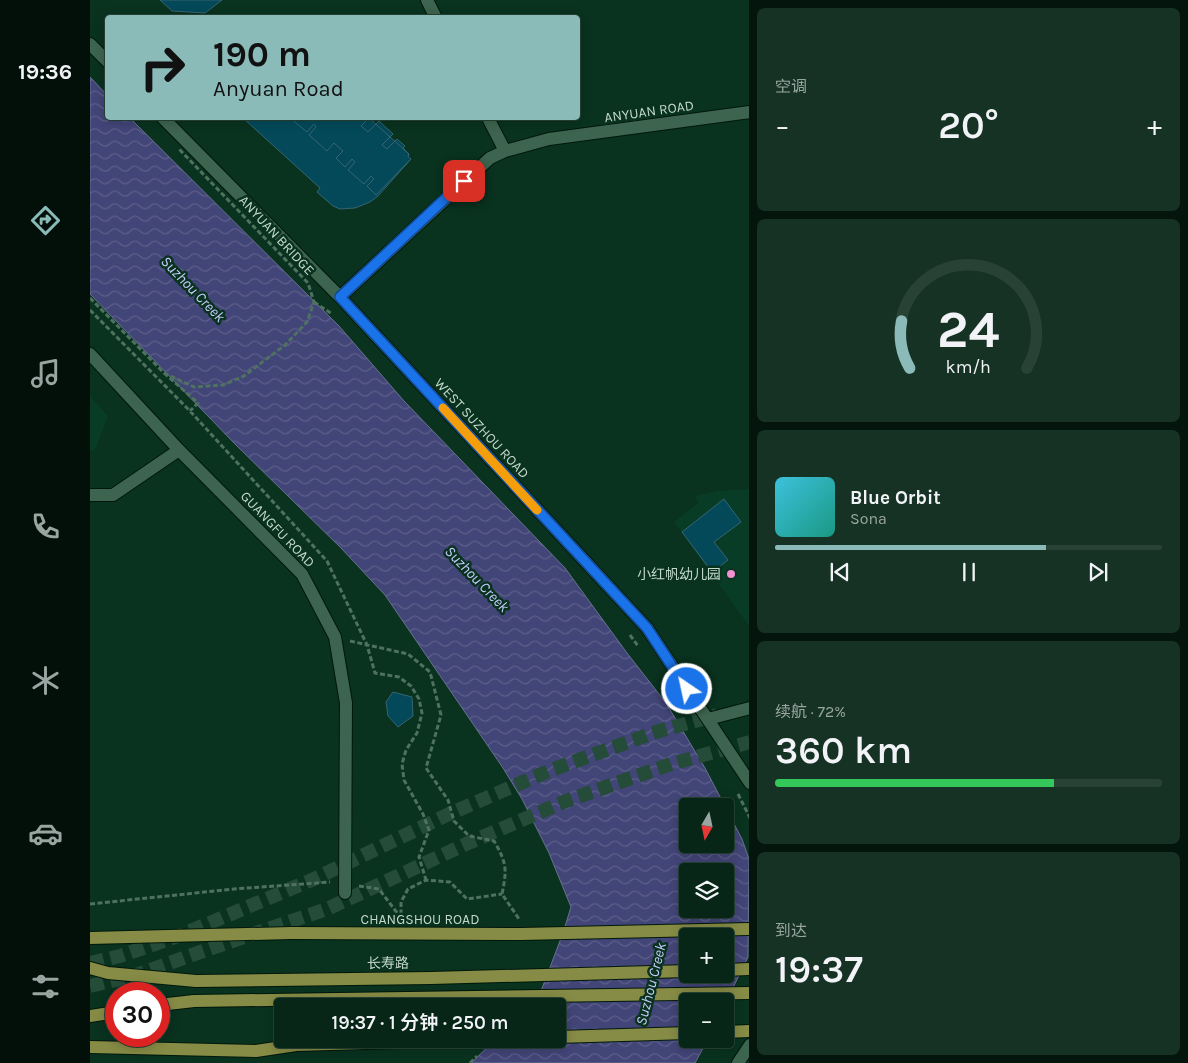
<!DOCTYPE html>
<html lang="zh">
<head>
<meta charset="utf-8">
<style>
  :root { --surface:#072617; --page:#153224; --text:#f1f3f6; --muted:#98a5a1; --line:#284336; --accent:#8bbbb9 }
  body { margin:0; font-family:Karla,"Noto Sans SC",sans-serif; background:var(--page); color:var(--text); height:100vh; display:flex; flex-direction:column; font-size:19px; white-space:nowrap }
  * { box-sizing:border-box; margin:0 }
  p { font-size:16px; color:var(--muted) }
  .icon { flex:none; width:28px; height:28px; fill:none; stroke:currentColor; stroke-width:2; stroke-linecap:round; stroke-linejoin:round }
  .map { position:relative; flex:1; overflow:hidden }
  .details { display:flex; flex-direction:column; gap:8px; padding:8px; background:#04150d; width:439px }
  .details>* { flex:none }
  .banner { position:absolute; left:15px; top:15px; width:475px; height:105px; border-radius:5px; box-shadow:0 2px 12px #0003,0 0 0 1px var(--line); background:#8bbbb9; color:#111; overflow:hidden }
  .needle { width:32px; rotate:189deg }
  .controls { position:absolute; left:589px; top:798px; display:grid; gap:10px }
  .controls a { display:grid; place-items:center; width:55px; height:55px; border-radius:5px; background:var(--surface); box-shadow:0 2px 12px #0003,0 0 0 1px var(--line); font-size:25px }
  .speed { position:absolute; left:15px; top:982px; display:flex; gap:10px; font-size:25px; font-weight:700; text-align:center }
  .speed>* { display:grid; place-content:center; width:65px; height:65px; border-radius:50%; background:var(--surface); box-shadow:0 2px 12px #0003,0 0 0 1px var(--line); line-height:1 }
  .speed .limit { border:8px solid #d22; background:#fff; color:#111 }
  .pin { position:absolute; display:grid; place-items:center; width:42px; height:42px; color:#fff; margin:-21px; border-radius:10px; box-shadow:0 2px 8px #0006 }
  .me { position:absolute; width:55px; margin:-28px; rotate:326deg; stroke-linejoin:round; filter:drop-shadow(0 0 4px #0008) }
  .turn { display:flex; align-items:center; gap:18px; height:105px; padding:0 25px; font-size:22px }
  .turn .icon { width:65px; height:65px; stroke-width:2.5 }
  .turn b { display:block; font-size:35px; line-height:42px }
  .big { font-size:38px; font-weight:600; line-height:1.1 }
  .details .tile { flex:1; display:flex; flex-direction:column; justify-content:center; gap:8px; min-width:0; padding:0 18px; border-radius:8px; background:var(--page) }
  .details .dial { align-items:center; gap:0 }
  .dial svg { height:130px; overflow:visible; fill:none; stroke:var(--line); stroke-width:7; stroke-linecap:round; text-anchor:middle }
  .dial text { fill:var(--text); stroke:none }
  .song { display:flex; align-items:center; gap:15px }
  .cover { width:60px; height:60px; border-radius:8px; background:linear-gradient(135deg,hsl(190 70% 55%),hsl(170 70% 35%)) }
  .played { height:5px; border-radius:2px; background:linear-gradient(90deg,var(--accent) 70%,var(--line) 70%) }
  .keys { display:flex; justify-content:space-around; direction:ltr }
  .heat { display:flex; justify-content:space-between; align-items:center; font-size:28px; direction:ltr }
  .charge { height:8px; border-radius:4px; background:linear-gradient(90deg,#34c759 72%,var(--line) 0) }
  .trip { position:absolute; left:184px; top:998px; width:292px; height:50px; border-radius:5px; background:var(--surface); box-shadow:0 2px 12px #0003,0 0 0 1px var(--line); font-weight:600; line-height:50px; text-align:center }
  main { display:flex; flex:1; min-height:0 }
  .dock { display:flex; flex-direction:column; width:90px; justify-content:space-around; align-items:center; background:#030f09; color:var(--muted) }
  .dock .icon { width:35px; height:35px }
  .dock .current { color:var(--accent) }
  .dock b { font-size:22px; color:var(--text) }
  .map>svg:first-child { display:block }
  .built { fill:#093c26 }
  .water { fill:url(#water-waves); stroke:#697190; fill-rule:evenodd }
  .building { fill:#034959; stroke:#376573 }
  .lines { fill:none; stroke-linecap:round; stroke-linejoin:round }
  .trunk-tunnel { stroke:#254b39; stroke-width:14; stroke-dasharray:14 7; stroke-linecap:butt }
  .minor-casing { stroke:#00180b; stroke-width:14 }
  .primary-casing { stroke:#00180b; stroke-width:14 }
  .path { stroke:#4f7160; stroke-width:3; stroke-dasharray:5 2.5; stroke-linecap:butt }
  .minor { stroke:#3d644f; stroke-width:12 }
  .primary { stroke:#868b45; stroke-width:12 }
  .primary-bridge-casing { stroke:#00180b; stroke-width:14; stroke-linecap:butt }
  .path-bridge { stroke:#4f7160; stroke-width:3; stroke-dasharray:5 2.5; stroke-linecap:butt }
  .primary-bridge { stroke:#868b45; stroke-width:12 }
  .route-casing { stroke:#114b97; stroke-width:12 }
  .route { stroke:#1a73e8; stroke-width:9 }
  .slow { stroke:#f59e0b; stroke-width:9 }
  .poi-dot { fill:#f391d5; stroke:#09321f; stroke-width:2 }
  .labels { text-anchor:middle; stroke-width:5; stroke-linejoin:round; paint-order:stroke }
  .street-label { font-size:14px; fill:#c4d9cc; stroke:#09321f }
  .poi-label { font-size:14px; fill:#c4d9cc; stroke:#09321f; text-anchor:end }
  .water-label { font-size:15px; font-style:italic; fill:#c6ccfd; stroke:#09321f }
</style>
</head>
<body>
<main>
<nav class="dock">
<b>19:36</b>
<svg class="icon current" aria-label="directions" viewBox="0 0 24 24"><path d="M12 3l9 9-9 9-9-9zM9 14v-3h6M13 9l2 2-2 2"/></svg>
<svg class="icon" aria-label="music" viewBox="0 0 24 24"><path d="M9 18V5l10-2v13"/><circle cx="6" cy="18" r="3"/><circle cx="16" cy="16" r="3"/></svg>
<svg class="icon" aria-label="phone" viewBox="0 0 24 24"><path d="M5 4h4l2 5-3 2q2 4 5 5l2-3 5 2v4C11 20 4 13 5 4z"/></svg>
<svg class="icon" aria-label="climate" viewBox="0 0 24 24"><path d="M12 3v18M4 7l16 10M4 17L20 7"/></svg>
<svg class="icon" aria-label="car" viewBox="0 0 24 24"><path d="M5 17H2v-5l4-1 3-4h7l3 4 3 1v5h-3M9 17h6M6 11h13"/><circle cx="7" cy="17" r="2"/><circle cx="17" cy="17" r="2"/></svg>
<svg class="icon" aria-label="filters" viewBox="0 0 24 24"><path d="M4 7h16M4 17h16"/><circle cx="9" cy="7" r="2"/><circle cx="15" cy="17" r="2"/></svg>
</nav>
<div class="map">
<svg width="660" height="1063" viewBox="0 0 660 1063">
  <defs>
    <pattern id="water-waves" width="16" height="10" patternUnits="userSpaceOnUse" patternTransform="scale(1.25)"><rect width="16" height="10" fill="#424577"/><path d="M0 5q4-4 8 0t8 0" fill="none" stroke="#5c5f89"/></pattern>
  </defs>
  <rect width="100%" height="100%" fill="#09321f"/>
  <path class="built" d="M0 396 18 416 6 448 0 451Z
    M659 489V626L584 522 609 502 604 496 628 491Z"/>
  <path class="water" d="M0 77 17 95 18 118H40L249 326 314 401 475 568 537 653 576 703 615 768 652 839 659 859 658 957 635 1004V1001H598V1039H618L605 1063H381L406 1039H468V1006H440L448 999 473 933 481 907 459 853 432 799 413 768 295 595 251 548 145 444 0 294ZM598 806H635V844H598ZM598 871H635V909H598ZM598 936H635V974H598Z"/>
  <path class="building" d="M70 0H132L115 13 82 11Z
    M153 118H279L319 154 318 156 321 159 288 196 280 202 265 208 250 209 243 206 227 192 230 188Z
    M200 118H279L271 126 278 132 289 121 303 134 292 145 297 149 307 139 315 146 313 148 319 154 318 156 321 159 286 195 277 186 284 179 281 176 274 184 258 170 265 162 262 159 255 167 246 158 253 151 244 143 237 151 219 135 226 127 224 124 217 132Z
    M634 499 651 522 624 542 638 560 622 572 592 532Z
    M303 692 322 697 323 716 308 727 298 716 296 702Z"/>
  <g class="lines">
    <path class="trunk-tunnel" d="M0 963 30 956 91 935 224 879 359 814 461 770 566 732 627 715
      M0 986 46 975 116 950 237 909 376 844 476 801 581 764 660 742"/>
    <g class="minor-casing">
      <path id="minor" d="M337 0 346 18
        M0 44 18 62
        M73 118 250 297 557 628 660 783
        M398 118 415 151
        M250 297 388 169 400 158 415 151 459 139 660 112
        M0 354 89 450 212 574 245 637 256 703 255 893
        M0 495H23L89 450
        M618 719 660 708
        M648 1063 660 1045"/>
    </g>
    <g class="primary-casing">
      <path id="primary" d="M0 938 201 933
        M0 968 18 973 106 981
        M635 970 660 969
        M69 1005 104 1001
        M0 1016 26 1012
        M635 1032 660 1031
        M468 1037 598 1033
        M0 1047 166 1051 206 1045"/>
    </g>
    <path class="path" d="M224 302 242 314
      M0 310 100 411 237 561 277 645 285 673 309 677 321 686 329 699 332 713 327 733 316 750 312 764 314 780 333 814 339 830 329 857 336 880
      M74 373 108 403 100 411
      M540 635 548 646
      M260 641 318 654 340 672 351 715 336 768 358 800 364 821 379 836 404 841C417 863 417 870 412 894L429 919
      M648 794 660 818
      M269 886 289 889 311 918V902L318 889 336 880 360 882 377 899 412 894
      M0 904 144 889 240 882
      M380 1063 387 1056"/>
    <use href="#minor" class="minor"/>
    <use href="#primary" class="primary"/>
    <g class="primary-bridge-casing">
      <path id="primary-bridge" d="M201 933 431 934 660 929
        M106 981 341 978 598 971
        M104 1001 660 993
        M206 1045 411 1039"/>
    </g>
    <path class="path-bridge" d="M0 298 74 373 104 387 133 385 154 376 195 345 217 322 224 302 218 283 89 149"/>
    <use href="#primary-bridge" class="primary-bridge"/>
  </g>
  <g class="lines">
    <g class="route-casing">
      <path id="route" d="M374 181 250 297 557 628 597 689"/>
    </g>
    <use href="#route" class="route"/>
    <path class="slow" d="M353 408 447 510"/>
  </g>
  <circle class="poi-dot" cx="641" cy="574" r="5"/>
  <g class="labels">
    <g class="street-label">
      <text transform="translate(559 111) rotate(-8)" y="5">ANYUAN ROAD</text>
      <text transform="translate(187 235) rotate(47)" y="5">ANYUAN BRIDGE</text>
      <text transform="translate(392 428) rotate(47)" y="5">WEST SUZHOU ROAD</text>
      <text transform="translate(188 529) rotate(46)" y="5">GUANGFU ROAD</text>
      <text x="330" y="924">CHANGSHOU ROAD</text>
      <text transform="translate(298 963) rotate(-1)" y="5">长寿路</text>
    </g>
    <g class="poi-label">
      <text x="631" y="579">小红帆幼儿园</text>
    </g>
    <g class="water-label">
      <text transform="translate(103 289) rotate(46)" y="5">Suzhou Creek</text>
      <text transform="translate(387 579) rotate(46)" y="5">Suzhou Creek</text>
      <text transform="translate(561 984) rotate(-76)" y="5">Suzhou Creek</text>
    </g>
  </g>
</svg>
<div class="controls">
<a><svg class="needle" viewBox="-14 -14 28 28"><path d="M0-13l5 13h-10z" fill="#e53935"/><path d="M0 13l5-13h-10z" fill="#98a5a1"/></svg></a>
<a><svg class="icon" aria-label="layers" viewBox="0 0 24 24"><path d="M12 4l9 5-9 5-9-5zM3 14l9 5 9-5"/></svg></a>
<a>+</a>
<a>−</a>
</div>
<div class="speed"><div class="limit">30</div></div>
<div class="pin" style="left:374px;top:181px;background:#d93025"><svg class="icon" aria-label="arrive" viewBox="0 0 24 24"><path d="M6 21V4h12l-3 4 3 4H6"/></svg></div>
<svg class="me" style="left:597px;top:689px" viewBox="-20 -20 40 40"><circle r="17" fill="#1a73e8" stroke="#fff" stroke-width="3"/><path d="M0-11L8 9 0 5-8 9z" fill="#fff"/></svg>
<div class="trip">19:37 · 1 分钟 · 250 m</div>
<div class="banner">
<div class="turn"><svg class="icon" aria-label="right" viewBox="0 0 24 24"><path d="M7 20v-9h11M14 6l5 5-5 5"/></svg><div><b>190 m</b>Anyuan Road</div></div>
</div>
</div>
<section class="details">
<div class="tile"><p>空调</p>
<div class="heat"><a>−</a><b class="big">20°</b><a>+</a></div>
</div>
<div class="tile dial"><svg viewBox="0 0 100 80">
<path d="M14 69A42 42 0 1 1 86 69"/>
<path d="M14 69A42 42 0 0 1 9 40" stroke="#8bbbb9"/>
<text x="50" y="56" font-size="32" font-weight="700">24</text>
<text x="50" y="72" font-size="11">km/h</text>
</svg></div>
<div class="tile">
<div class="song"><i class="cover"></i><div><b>Blue Orbit</b><p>Sona</p></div></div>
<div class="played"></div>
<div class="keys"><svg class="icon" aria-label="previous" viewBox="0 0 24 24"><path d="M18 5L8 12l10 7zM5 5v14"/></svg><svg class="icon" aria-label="pause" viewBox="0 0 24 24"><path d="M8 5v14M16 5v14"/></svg><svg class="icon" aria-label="next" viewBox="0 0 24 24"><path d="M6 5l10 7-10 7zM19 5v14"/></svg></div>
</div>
<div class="tile"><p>续航 · 72%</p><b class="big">360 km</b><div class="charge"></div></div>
<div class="tile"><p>到达</p><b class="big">19:37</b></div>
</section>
</main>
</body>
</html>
